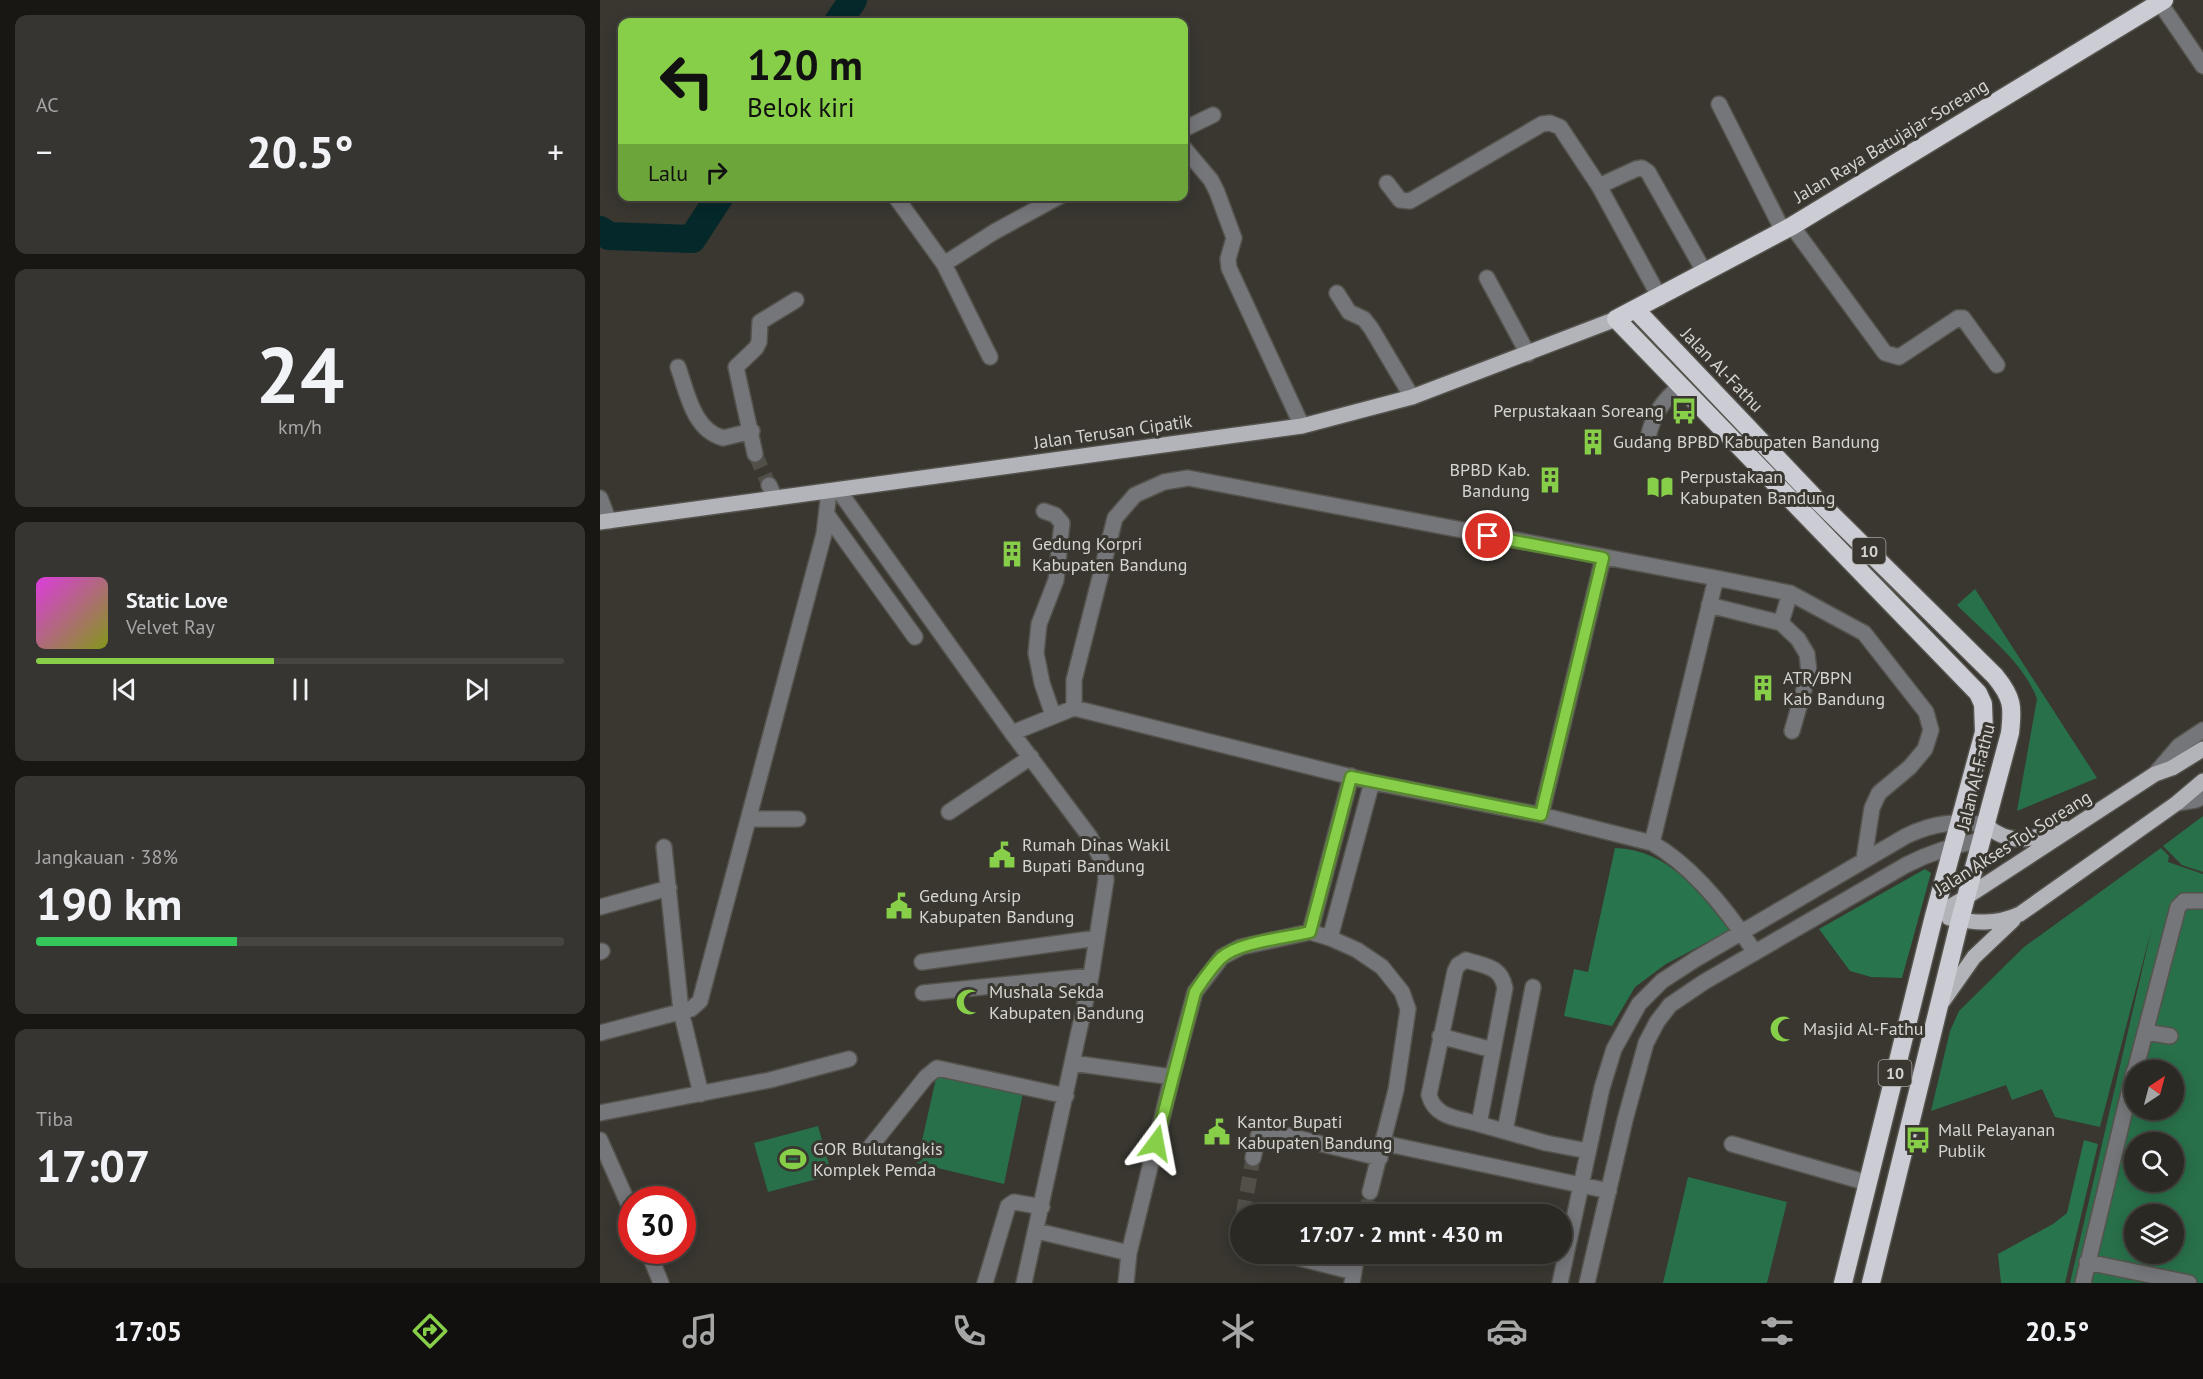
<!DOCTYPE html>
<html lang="id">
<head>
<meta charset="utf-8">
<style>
  :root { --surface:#2b2924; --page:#373531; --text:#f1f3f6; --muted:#a6a6a6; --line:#474541; --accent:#88cf49 }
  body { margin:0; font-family:"PT Sans",sans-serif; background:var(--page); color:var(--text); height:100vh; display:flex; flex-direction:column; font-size:22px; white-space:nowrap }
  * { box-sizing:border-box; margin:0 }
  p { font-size:20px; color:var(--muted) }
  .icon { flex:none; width:33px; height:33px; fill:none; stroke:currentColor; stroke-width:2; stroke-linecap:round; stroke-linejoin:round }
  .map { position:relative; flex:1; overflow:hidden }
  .drawer { display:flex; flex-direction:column; gap:15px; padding:15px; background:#181714; width:600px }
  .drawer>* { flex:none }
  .guide { position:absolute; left:18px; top:18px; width:570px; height:183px; border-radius:12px; box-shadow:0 3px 15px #0003,0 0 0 2px var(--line); background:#88cf49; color:#111; overflow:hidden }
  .needle { width:39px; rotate:36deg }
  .buttons { position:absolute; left:1524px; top:1060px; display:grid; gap:12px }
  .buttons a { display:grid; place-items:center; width:60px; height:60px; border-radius:50%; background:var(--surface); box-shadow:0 3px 15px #0003,0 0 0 2px var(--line); font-size:30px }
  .speed { position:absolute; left:18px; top:1186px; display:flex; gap:12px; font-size:30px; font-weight:700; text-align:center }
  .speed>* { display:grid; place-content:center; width:78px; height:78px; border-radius:50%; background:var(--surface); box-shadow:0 3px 15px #0003,0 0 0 2px var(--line); line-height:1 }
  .speed .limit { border:9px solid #d22; background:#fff; color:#111 }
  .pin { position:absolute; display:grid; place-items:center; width:51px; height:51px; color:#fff; margin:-26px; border:3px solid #fff; border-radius:50%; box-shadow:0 2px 6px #0007 }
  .me { position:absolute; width:66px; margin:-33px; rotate:13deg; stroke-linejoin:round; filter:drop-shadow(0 0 4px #0008) }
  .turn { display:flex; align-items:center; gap:21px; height:126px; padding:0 30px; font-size:27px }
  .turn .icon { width:78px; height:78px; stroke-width:2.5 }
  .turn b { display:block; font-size:42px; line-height:51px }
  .then { display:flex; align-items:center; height:57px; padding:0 30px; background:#0003; gap:12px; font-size:22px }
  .big { font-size:45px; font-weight:600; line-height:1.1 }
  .drawer .widget { flex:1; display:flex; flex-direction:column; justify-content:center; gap:9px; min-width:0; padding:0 21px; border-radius:12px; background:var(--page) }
  .drawer .dial { align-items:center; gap:0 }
  .dial b { font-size:78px; line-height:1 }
  .song { display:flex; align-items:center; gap:18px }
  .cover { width:72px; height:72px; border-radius:9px; background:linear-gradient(135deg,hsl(300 70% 55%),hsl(70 70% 35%)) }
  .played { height:6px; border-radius:3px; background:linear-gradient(90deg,var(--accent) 45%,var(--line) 45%) }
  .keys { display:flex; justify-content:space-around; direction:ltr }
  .heat { display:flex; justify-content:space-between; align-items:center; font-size:33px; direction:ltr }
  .charge { height:9px; border-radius:4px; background:linear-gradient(90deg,#34c759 38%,var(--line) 0) }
  .trip { position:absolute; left:630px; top:1204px; width:342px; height:60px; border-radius:30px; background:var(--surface); box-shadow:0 3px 15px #0003,0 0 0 2px var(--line); font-weight:600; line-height:60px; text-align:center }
  .tab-bar { display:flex; height:96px; justify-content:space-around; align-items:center; background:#11100e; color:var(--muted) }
  .tab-bar .icon { width:42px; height:42px }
  .tab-bar .on { color:var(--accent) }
  .tab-bar b { font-size:27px; color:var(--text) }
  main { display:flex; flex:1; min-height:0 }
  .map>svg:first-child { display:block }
  .green { fill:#28704a; fill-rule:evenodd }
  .forest { fill:#28744c }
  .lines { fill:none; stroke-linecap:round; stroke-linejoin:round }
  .river { stroke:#05282a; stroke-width:28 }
  .minor-tunnel { stroke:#514f48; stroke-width:15; stroke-dasharray:15 8; stroke-linecap:butt }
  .minor-casing { stroke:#55534d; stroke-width:18 }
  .major-casing { stroke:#55534d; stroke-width:18 }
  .highway-casing { stroke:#55534d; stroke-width:21 }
  .minor { stroke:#757679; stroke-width:15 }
  .major { stroke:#b3b3ba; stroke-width:15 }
  .highway { stroke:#cbccd4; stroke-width:18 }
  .route-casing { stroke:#58872f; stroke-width:15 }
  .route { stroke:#88cf49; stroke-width:10 }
  .labels { text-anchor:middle; stroke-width:6; stroke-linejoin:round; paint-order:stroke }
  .shield { fill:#393730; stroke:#a7a5a0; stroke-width:1.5 }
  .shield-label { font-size:16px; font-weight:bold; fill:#d6d4d0 }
  .street-label { font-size:18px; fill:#d6d4d0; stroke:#393730 }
  .poi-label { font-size:18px; fill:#d6d4d0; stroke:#393730; text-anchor:start }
</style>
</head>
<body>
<main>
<section class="drawer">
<div class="widget"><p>AC</p>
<div class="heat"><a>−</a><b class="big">20.5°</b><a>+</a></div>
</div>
<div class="widget dial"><b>24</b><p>km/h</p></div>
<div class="widget">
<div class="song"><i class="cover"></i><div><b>Static Love</b><p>Velvet Ray</p></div></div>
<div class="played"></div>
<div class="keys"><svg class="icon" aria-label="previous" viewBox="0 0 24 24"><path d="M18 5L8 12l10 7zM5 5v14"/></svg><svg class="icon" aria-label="pause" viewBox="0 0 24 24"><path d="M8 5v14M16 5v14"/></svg><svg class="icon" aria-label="next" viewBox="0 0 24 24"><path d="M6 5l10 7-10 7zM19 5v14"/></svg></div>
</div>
<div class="widget"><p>Jangkauan · 38%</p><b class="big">190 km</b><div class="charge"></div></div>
<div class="widget"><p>Tiba</p><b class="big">17:07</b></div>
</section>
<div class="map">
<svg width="1603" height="1283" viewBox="0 0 1603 1283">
  <rect width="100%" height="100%" fill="#393730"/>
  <path class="green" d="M1375 589 1497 778 1417 811 1437 699C1424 662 1384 633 1357 605Z
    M1603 816V872L1582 865 1563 846Z
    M1561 848 1569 856 1568 862 1603 874V1283H1470L1552 927 1500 1127 1455 1117 1442 1089 1412 1100 1406 1085 1331 1111 1350 1031 1359 1011 1424 947ZM1534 1071H1574V1110H1534ZM1534 1143H1574V1182H1534ZM1534 1215H1574V1254H1534Z
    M337 1074 423 1093 404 1184 317 1163Z
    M218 1126 232 1175 168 1192 154 1143Z
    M1088 1177 1187 1202 1167 1283H1063Z"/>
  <path class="forest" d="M1015 848C1070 850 1098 892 1130 930L1066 964 1035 987 1012 1026 964 1016 974 969 988 972Z
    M1325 869 1331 873 1302 978 1271 977 1250 971 1219 929Z
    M1484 1140 1498 1144 1465 1283H1401L1398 1254 1453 1224 1467 1213Z"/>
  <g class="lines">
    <path class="river" d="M238 22 253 0
      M0 230 9 236 92 239 120 196"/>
    <path class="minor-tunnel" d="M155 454 169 485
      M643 1215 653 1158
      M766 1215 770 1192"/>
    <g class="minor-casing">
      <path id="minor" d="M1560 3 1603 66
        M1119 104 1183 231
        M584 129 613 115
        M584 148 611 180 617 192 634 238 628 259 629 268 702 426
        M787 183 800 200 810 201 942 124 950 123 960 127 999 186
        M295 196 344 264 390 357
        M1192 226 1285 353 1299 357 1358 318H1363L1397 365
        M344 264 394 232 460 196
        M887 278 928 354
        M737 293 749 312 764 319 771 328 812 397
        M1060 298 999 186 1036 169 1042 168 1048 172 1105 273
        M78 367C87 392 93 430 123 438L152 431
        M1048 438C1053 414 1062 402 1080 386
        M155 454 136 367 156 348 159 342 160 322 196 300
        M169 485 175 498
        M239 491 412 733 490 837 505 867 506 880 491 976 424 1283
        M0 498 9 521
        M444 511 455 515 462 523 456 580 439 624 436 653 442 683 453 715
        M228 516 315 637
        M1109 605 1181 623 1198 639 1207 654 1209 672 1192 731
        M1181 623 1190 593
        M474 708 772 782 941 815 1052 843
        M412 733 474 708V680L515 518 535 495 564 482 588 478 1116 578
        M1555 774 1579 746 1603 730
        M1577 803 1596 800 1603 796
        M349 812 431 757
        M941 815 1003 558
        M149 819H198
        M64 847 81 1011 101 1094
        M0 907 69 888
        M710 932 751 776
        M730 938 772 782
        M1154 951C1128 911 1094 867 1052 843L1116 578 1190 593 1264 633 1326 712 1331 730 1325 749 1310 767 1279 793 1272 808 1264 859
        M0 952 2 951
        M322 962 497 938
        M323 993 491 976
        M1545 1032 1570 1036
        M0 1033 91 1009 100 1001 224 534 229 492
        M840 1036 893 1050
        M472 1063 572 1077
        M1535 1071 1578 907 1584 901H1603
        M0 1113 170 1080 249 1059
        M879 1124C858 1118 835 1118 829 1095L855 971 858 965 866 960C885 966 901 966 905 988L879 1124 946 1143 988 1151
        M905 1131 933 987
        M0 1140 32 1212
        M783 1143 1009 1191
        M1132 1144 1268 1183
        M271 1146 326 1077 337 1068 466 1096
        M653 1158 658 1136 664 1130 780 1158
        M437 1231 529 1253
        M640 1235V1239
        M48 1251 61 1283
        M683 1254 754 1272
        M1487 1262 1589 1283
        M385 1283 408 1206 414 1202 442 1207
        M526 1283 529 1253 572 1077 595 992 622 957 641 947 710 932 730 938 757 950 782 967 802 992 808 1009 796 1090 770 1192
        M752 1283 757 1254
        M960 1283 1002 1088 1014 1049 1039 1004 1062 981 1096 959 1306 836C1333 823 1357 820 1386 825
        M987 1283 1025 1120 1046 1043 1057 1022 1070 1005 1104 982 1306 865C1331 852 1354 845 1382 840
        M1483 1283 1534 1072"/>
    </g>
    <g class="major-casing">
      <path id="major" d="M0 522 702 426 812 397 1016 319
        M1386 825C1411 848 1436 838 1464 828
        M1334 916 1365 898 1555 774 1572 768 1603 749
        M1349 918C1375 923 1396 925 1420 914L1577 803 1603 781
        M1343 1001 1374 957 1413 920"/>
    </g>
    <g class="highway-casing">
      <path id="highway" d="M1036 310 1215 498 1395 676C1413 698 1413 707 1410 733L1360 920 1271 1283
        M1243 1283 1334 916 1384 732 1383 704 1378 693 1016 319 1192 226 1564 0"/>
    </g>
    <use href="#minor" class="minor"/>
    <use href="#major" class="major"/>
    <use href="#highway" class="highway"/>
  </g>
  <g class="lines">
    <g class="route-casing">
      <path id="route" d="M556 1143 595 992C603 980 611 968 621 958 638 942 686 938 710 932L751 777 941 815 1003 558 888 536"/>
    </g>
    <use href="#route" class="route"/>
  </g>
  <defs>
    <g id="bus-bare" transform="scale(2.07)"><path d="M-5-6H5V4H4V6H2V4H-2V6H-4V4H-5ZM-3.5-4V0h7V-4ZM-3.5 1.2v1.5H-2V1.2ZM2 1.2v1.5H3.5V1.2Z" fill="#88cf49" stroke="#393730" stroke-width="2.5" paint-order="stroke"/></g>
    <g id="building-bare" transform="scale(2.07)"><path d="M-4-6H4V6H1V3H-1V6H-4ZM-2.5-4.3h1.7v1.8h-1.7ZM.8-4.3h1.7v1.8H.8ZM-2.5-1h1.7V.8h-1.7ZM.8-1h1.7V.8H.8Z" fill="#88cf49" stroke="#393730" stroke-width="2.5" paint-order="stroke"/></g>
    <g id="library-bare" transform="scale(2.07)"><path d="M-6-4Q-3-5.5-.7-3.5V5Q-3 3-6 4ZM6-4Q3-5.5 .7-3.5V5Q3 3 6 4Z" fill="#88cf49" stroke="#393730" stroke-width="2.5" paint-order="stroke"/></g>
    <g id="civic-bare" transform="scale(2.07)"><path d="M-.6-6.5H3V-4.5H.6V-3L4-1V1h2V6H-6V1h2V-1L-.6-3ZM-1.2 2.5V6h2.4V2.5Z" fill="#88cf49" stroke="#393730" stroke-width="2.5" paint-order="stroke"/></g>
    <g id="mosque-bare" transform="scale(2.07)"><path d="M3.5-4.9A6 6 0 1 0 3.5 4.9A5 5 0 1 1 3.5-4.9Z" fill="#88cf49" stroke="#393730" stroke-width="2.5" paint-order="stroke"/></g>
    <g id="stadium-bare" transform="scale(2.07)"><path d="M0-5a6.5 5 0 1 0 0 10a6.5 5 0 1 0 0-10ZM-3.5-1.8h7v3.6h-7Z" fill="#88cf49" stroke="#393730" stroke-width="2.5" paint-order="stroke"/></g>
  </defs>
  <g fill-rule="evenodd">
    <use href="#bus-bare" x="1084" y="411"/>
    <use href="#building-bare" x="993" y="442"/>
    <use href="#building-bare" x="950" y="480"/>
    <use href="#library-bare" x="1060" y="487"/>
    <use href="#building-bare" x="412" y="554"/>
    <use href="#building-bare" x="1163" y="688"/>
    <use href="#civic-bare" x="402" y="855"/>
    <use href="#civic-bare" x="299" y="906"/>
    <use href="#mosque-bare" x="369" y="1002"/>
    <use href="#mosque-bare" x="1183" y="1029"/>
    <use href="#civic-bare" x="617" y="1132"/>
    <use href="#bus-bare" x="1318" y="1140"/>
    <use href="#stadium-bare" x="193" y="1159"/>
  </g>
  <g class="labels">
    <g class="shield">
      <rect x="1252.5" y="538" width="33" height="26" rx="4.5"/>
      <rect x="1278.5" y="1060" width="33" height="26" rx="4.5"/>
    </g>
    <g class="shield-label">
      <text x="1269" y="557">10</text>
      <text x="1295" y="1079">10</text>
    </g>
    <g class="street-label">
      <text transform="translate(1291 141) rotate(-31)" y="6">Jalan Raya Batujajar-Soreang</text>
      <text transform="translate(1122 370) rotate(46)" y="6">Jalan Al-Fathu</text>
      <text transform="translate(513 432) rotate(-8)" y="6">Jalan Terusan Cipatik</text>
      <text transform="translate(1376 777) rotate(-76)" y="6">Jalan Al-Fathu</text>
      <text transform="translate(1413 843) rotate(-32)" y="6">Jalan Akses Tol Soreang</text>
    </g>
    <g class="poi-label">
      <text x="1064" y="417" text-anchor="end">Perpustakaan Soreang</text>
      <text x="1013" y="448">Gudang BPBD Kabupaten Bandung</text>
      <text x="930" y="476" text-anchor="end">BPBD Kab.<tspan x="930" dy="21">Bandung</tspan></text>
      <text x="1080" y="483">Perpustakaan<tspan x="1080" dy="21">Kabupaten Bandung</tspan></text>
      <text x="432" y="550">Gedung Korpri<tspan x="432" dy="21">Kabupaten Bandung</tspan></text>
      <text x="1183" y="684">ATR/BPN<tspan x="1183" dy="21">Kab Bandung</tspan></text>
      <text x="422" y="851">Rumah Dinas Wakil<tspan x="422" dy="21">Bupati Bandung</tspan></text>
      <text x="319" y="902">Gedung Arsip<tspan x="319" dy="21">Kabupaten Bandung</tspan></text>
      <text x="389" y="998">Mushala Sekda<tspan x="389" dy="21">Kabupaten Bandung</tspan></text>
      <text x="1203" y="1035">Masjid Al-Fathu</text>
      <text x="637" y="1128">Kantor Bupati<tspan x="637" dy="21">Kabupaten Bandung</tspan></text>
      <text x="1338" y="1136">Mall Pelayanan<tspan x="1338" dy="21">Publik</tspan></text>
      <text x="213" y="1155">GOR Bulutangkis<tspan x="213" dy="21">Komplek Pemda</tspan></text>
    </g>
  </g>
</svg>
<div class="buttons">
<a><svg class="needle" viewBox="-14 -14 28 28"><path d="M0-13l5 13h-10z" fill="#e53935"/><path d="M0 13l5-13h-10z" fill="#a6a6a6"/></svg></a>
<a><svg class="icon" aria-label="search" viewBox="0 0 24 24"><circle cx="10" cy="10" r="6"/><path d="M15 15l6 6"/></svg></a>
<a><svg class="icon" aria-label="layers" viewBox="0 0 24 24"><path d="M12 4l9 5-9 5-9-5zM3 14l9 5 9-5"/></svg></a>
</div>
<div class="speed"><div class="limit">30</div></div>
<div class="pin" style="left:888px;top:536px;background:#d93025"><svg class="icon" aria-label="arrive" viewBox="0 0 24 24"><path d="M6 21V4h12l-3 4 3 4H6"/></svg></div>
<svg class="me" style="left:556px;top:1143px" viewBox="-20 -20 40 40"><path d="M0-17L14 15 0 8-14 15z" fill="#88cf49" stroke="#fff" stroke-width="4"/></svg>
<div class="trip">17:07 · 2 mnt · 430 m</div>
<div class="guide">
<div class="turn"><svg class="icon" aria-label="left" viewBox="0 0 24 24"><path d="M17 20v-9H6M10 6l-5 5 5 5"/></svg><div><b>120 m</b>Belok kiri</div></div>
<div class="then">Lalu<svg class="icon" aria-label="right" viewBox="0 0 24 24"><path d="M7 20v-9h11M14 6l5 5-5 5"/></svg></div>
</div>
</div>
</main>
<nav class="tab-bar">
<b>17:05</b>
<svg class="icon on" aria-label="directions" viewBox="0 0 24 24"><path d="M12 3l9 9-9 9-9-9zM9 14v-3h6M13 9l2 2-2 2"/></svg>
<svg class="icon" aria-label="music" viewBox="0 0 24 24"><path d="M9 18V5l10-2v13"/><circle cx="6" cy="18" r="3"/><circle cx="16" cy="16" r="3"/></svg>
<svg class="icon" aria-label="phone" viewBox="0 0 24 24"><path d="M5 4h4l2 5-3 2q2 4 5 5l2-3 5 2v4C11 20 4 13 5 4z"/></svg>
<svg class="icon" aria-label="climate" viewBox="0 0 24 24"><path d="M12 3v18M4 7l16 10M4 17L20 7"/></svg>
<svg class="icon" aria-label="car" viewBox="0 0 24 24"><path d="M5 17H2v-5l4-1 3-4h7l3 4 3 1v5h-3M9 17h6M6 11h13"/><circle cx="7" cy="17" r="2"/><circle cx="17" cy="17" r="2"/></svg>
<svg class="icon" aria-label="filters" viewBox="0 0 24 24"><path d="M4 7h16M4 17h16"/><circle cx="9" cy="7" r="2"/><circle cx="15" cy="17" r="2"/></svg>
<b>20.5°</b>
</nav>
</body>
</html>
